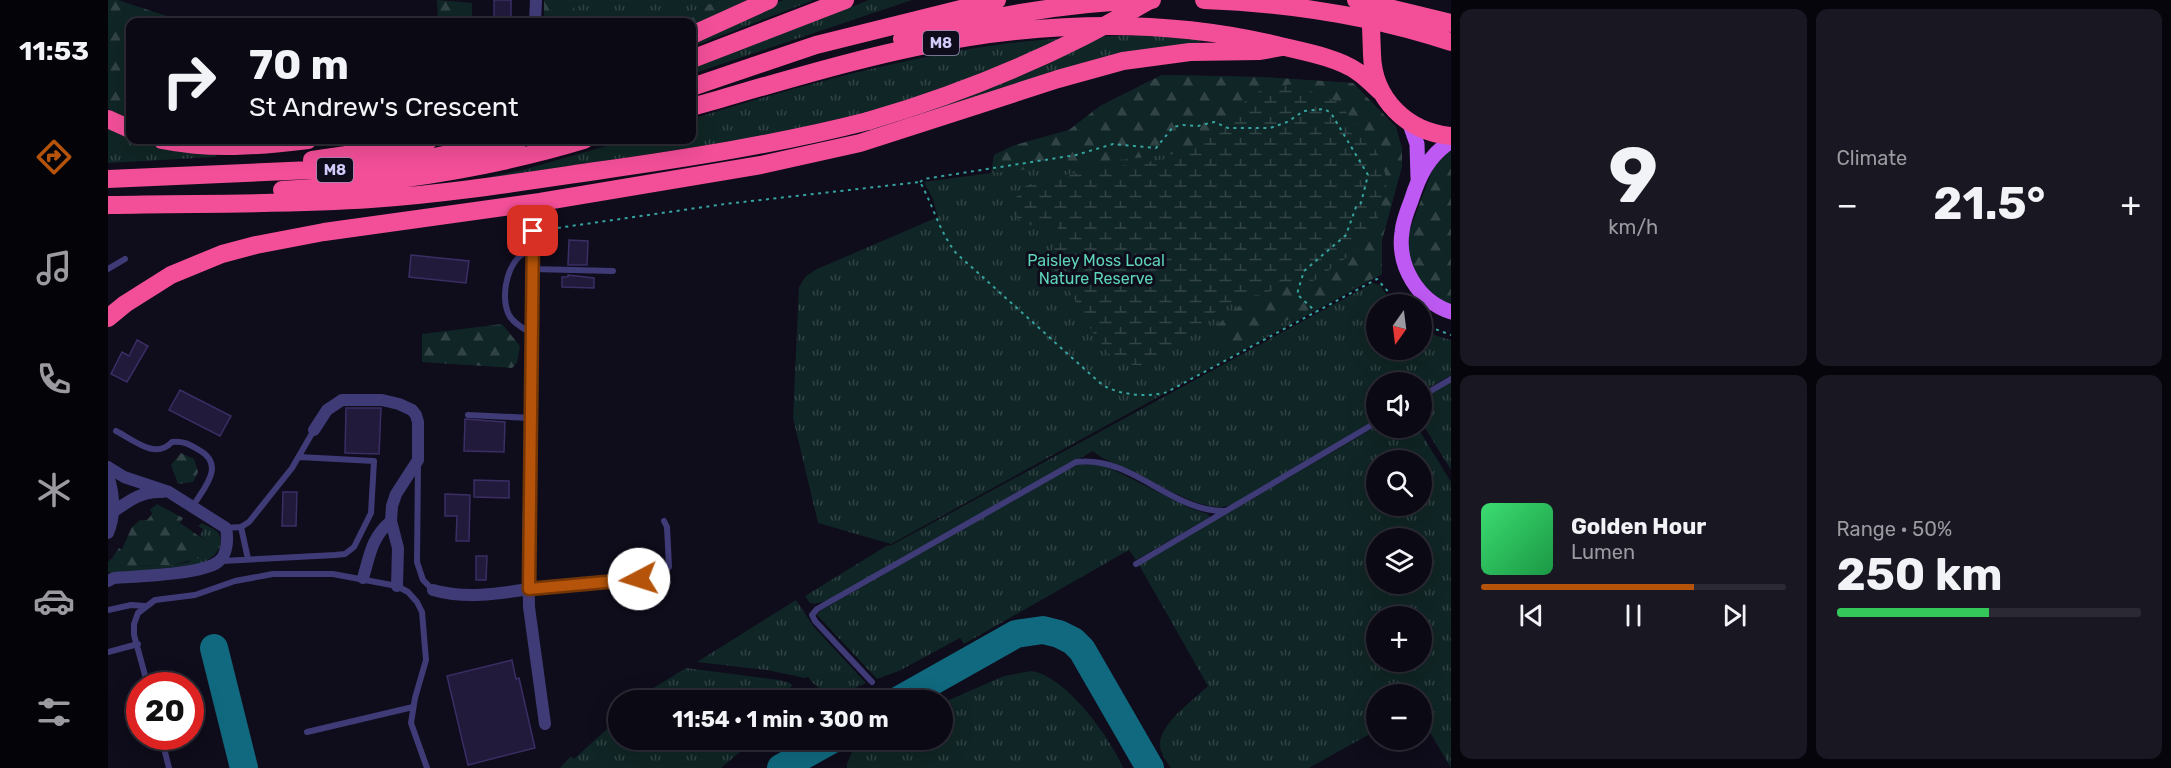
<!DOCTYPE html>
<html lang="en">
<head>
<meta charset="utf-8">
<style>
  :root { --surface:#0b0914; --page:#191722; --text:#f1f3f6; --muted:#9a9aa0; --line:#2b2a34; --accent:#b45309 }
  body { margin:0; font-family:Rubik,sans-serif; background:var(--page); color:var(--text); height:100vh; display:flex; flex-direction:column; font-size:22px; white-space:nowrap }
  * { box-sizing:border-box; margin:0 }
  p { font-size:20px; color:var(--muted) }
  .icon { flex:none; width:33px; height:33px; fill:none; stroke:currentColor; stroke-width:2; stroke-linecap:round; stroke-linejoin:round }
  .map { position:relative; flex:1; overflow:hidden }
  .drawer { display:flex; flex-direction:column; gap:9px; padding:9px; background:#06050b; width:720px }
  .drawer>* { flex:none }
  .banner { position:absolute; left:18px; top:18px; width:570px; height:126px; border-radius:12px; box-shadow:0 6px 24px #0002,0 0 0 2px var(--line); background:#0b0914; color:var(--text); overflow:hidden }
  .needle { width:39px; rotate:194deg }
  .buttons { position:absolute; left:1258px; top:294px; display:grid; gap:12px }
  .buttons a { display:grid; place-items:center; width:66px; height:66px; border-radius:50%; background:var(--surface); box-shadow:0 6px 24px #0002,0 0 0 2px var(--line); font-size:30px }
  .speed { position:absolute; left:18px; top:672px; display:flex; gap:12px; font-size:30px; font-weight:700; text-align:center }
  .speed>* { display:grid; place-content:center; width:78px; height:78px; border-radius:50%; background:var(--surface); box-shadow:0 6px 24px #0002,0 0 0 2px var(--line); line-height:1 }
  .speed .limit { border:9px solid #d22; background:#fff; color:#111 }
  .pin { position:absolute; display:grid; place-items:center; width:51px; height:51px; color:#fff; margin:-26px; border-radius:12px; box-shadow:0 3px 9px #0006 }
  .me { position:absolute; width:66px; margin:-33px; rotate:265deg; stroke-linejoin:round; filter:drop-shadow(0 0 4px #0008) }
  .turn { display:flex; align-items:center; gap:21px; height:126px; padding:0 24px; font-size:27px }
  .turn .icon { width:78px; height:78px; stroke-width:2.5 }
  .turn b { display:block; font-size:42px; line-height:51px }
  .big { font-size:45px; font-weight:700; line-height:1.1 }
  .drawer .tile { flex:1; display:flex; flex-direction:column; justify-content:center; gap:9px; min-width:0; padding:0 21px; border-radius:12px; background:var(--page) }
  .drawer .dial { align-items:center; gap:0 }
  .dial b { font-size:78px; line-height:1 }
  .song { display:flex; align-items:center; gap:18px }
  .cover { width:72px; height:72px; border-radius:9px; background:linear-gradient(135deg,hsl(140 70% 55%),hsl(140 70% 35%)) }
  .played { height:6px; border-radius:3px; background:linear-gradient(90deg,var(--accent) 70%,var(--line) 70%) }
  .keys { display:flex; justify-content:space-around; direction:ltr }
  .heat { display:flex; justify-content:space-between; align-items:center; font-size:33px; direction:ltr }
  .charge { height:9px; border-radius:4px; background:linear-gradient(90deg,#34c759 50%,var(--line) 0) }
  .drawer .tiles { flex:1; display:grid; gap:9px; grid-template-columns:repeat(2,1fr) }
  .trip { position:absolute; left:500px; top:690px; width:345px; height:60px; border-radius:30px; background:var(--surface); box-shadow:0 6px 24px #0002,0 0 0 2px var(--line); font-weight:700; line-height:60px; text-align:center }
  main { display:flex; flex:1; min-height:0 }
  .dock { display:flex; flex-direction:column; width:108px; justify-content:space-around; align-items:center; background:#040408; color:var(--muted) }
  .dock .icon { width:42px; height:42px }
  .dock .active { color:var(--accent) }
  .dock b { font-size:27px; color:var(--text) }
  .map>svg:first-child { display:block }
  .grass { fill:url(#grass-tufts); fill-rule:evenodd }
  .forest { fill:url(#forest-firs) }
  .wetland { fill:url(#wetland-marsh) }
  .lines { fill:none; stroke-linecap:round; stroke-linejoin:round }
  .taxiway { stroke:#10697e; stroke-width:28 }
  .building { fill:#221a3b; stroke:#3a2e65; stroke-width:1.5 }
  .path { stroke:#35a4a1; stroke-width:2; stroke-dasharray:3 4.5; stroke-linecap:butt }
  .lane { stroke:#3f3b77; stroke-width:6 }
  .street { stroke:#3f3b77; stroke-width:12 }
  .primary { stroke:#be5af3; stroke-width:15 }
  .highway { stroke:#f24f98; stroke-width:18 }
  .highway-bridge { stroke:#f24f98; stroke-width:18 }
  .route-casing { stroke:#753606; stroke-width:15 }
  .route { stroke:#b45309; stroke-width:10 }
  .labels { text-anchor:middle; stroke-width:6; stroke-linejoin:round; paint-order:stroke }
  .shield { fill:#0f0c1b; stroke:#9892b8; stroke-width:1.5 }
  .shield-label { font-size:15px; font-weight:bold; fill:#d2cbfb }
  .park-label { font-size:16px; fill:#5ed4ba; stroke:#0f0c1b }
</style>
</head>
<body>
<main>
<nav class="dock">
<b>11:53</b>
<svg class="icon active" aria-label="directions" viewBox="0 0 24 24"><path d="M12 3l9 9-9 9-9-9zM9 14v-3h6M13 9l2 2-2 2"/></svg>
<svg class="icon" aria-label="music" viewBox="0 0 24 24"><path d="M9 18V5l10-2v13"/><circle cx="6" cy="18" r="3"/><circle cx="16" cy="16" r="3"/></svg>
<svg class="icon" aria-label="phone" viewBox="0 0 24 24"><path d="M5 4h4l2 5-3 2q2 4 5 5l2-3 5 2v4C11 20 4 13 5 4z"/></svg>
<svg class="icon" aria-label="climate" viewBox="0 0 24 24"><path d="M12 3v18M4 7l16 10M4 17L20 7"/></svg>
<svg class="icon" aria-label="car" viewBox="0 0 24 24"><path d="M5 17H2v-5l4-1 3-4h7l3 4 3 1v5h-3M9 17h6M6 11h13"/><circle cx="7" cy="17" r="2"/><circle cx="17" cy="17" r="2"/></svg>
<svg class="icon" aria-label="filters" viewBox="0 0 24 24"><path d="M4 7h16M4 17h16"/><circle cx="9" cy="7" r="2"/><circle cx="15" cy="17" r="2"/></svg>
</nav>
<div class="map">
<svg width="1343" height="768" viewBox="0 0 1343 768">
  <defs>
    <pattern id="grass-tufts" width="24" height="20" patternUnits="userSpaceOnUse" patternTransform="scale(1.5)"><rect width="24" height="20" fill="#102525"/><path d="M3 7l-1-3M5 7V3M7 7l1-3M15 17l-1-3M17 17v-4M19 17l1-3" fill="none" stroke="#324346"/></pattern>
    <pattern id="forest-firs" width="22" height="20" patternUnits="userSpaceOnUse" patternTransform="scale(1.5)"><rect width="22" height="20" fill="#102525"/><path d="M5 1l3.5 6h-7zM16 11l3.5 6h-7z" fill="#324346"/></pattern>
    <pattern id="wetland-marsh" width="20" height="14" patternUnits="userSpaceOnUse" patternTransform="scale(1.5)"><rect width="20" height="14" fill="#102525"/><path d="M1 5h8M5 5V1M11 12h8M15 12V8" fill="none" stroke="#324346"/></pattern>
  </defs>
  <rect width="100%" height="100%" fill="#0f0c1b"/>
  <path class="grass" d="M436 0H611L560 22H436Z
    M675 0H706L584 47V44Z
    M761 0H804L584 74V68Z
    M1061 34 1093 40 1090 45 764 133 756 113 647 138 369 180 418 169 519 140H584V119C687 87 794 57 902 43 955 37 1008 36 1061 34Z
    M1054 75 1154 77 1245 83 1288 127 1294 149V166L1274 240V274L783 544 710 523 685 418 691 287 698 276 709 269 830 217 825 199 816 182 883 173 886 155 907 145 961 130 992 106Z
    M0 127 22 137V140L48 146 108 153V157L0 163Z
    M1265 283 1272 285 1285 304H1269V350H1314V329L1329 336 1343 340V375L1314 392V382H1269V419L1125 504C1119 506 1114 508 1107 507 1079 503 1047 482 1022 470 1009 464 995 460 985 451L718 601 706 604 702 603 697 596 780 545 782 546Z
    M1343 382V470L1314 423V399Z
    M1269 426V428H1310L1343 482V768L1314 719V694H1269V730L1201 768H1063C1059 762 1053 754 1052 747 1049 726 1085 700 1100 686L1031 565ZM1269 460H1314V506H1269ZM1269 538H1314V584H1269ZM1269 616H1314V662H1269Z
    M986 464 1000 467 1082 508 1100 514 1102 517 1028 560 1021 550 856 644 852 638 791 671 769 679 709 615 712 611 952 473 969 465Z
    M94 523C99 526 108 529 111 534 119 549 101 560 91 565L3 573 0 572V562L4 558 14 566 65 565 81 562 101 543 92 536 95 529 90 526Z
    M688 600 706 627 758 683C734 694 718 701 700 677L697 678 659 670 589 662Z
    M578 668 671 680 682 683 685 686 661 700H530L542 690Z
    M923 671C957 675 1003 738 1015 768H739V764L745 750 761 740H834V703L896 676Z
    M510 719V740H646L613 768H452L463 756 466 759Z"/>
  <path class="forest" d="M0 0H10L77 22H22V119L0 109Z
    M329 0 364 3V22H330Z
    M436 0H466L467 22H436Z
    M611 0H638L584 27V22H560Z
    M1054 75 1154 77 1245 83 1288 127 1294 149V166L1274 240V274L1124 347 1108 326 1161 280 1114 149 884 173 886 155 907 145 961 130 992 106Z
    M1343 147V306L1341 307 1309 280 1301 259V232L1325 168Z
    M394 324 412 346 409 363 404 368 314 362V334Z
    M73 453 86 459 90 472 85 482 70 484 63 465Z
    M49 504 75 518 72 523 101 543 102 550 91 558 65 565 14 566 4 558 11 548 14 549 24 527 32 520C39 522 41 519 44 513L42 510Z"/>
  <path class="wetland" d="M1184 84 1230 102 1266 147 1275 164 1279 184 1269 221 1242 255 1207 280 1201 282 1187 281 1163 291 1114 305 1073 346 1039 365H1025L1003 356 984 331 961 290 940 272 938 264 949 238 950 226C929 226 919 230 905 213L907 199 915 187 937 178 1064 158 1114 129 1132 110 1139 98 1156 89Z"/>
  <g class="lines">
    <path class="taxiway" d="M106 648 136 768
      M791 700 908 634 935 630 951 634 965 641 974 650 1042 768
      M673 768 723 740"/>
  </g>
  <path class="building" d="M386 0H403V22H386Z
    M461 240 480 241 479 265H460Z
    M303 255 361 261 358 283 301 277Z
    M460 275 486 278V288L454 287V277H460Z
    M29 340 40 346 19 382 3 374 14 352 21 356Z
    M72 390 123 416 112 436 61 410Z
    M238 408H273L271 454 237 453Z
    M357 419 397 422 396 452 356 451Z
    M366 480 401 481V498L366 497Z
    M175 492H189L188 526H174Z
    M337 494 362 495 361 541H348L349 516H337Z
    M368 556H379L378 580H368Z
    M404 660 408 679 411 678 427 748 360 765 339 676Z"/>
  <g class="lines">
    <path class="path" d="M812 182 816 179 968 155 1005 144 1048 148 1065 127 1075 125 1090 126 1106 122 1120 128H1162L1179 122 1196 111 1216 109 1223 113 1260 175 1253 203 1248 207 1238 235 1196 271 1189 294 1208 312
      M435 230 617 204 812 182C825 205 831 231 848 253L992 383C1008 395 1040 398 1059 392L1269 279 1291 304
      M1314 324 1343 335"/>
    <path class="lane" d="M0 269 17 259
      M424 269 505 271
      M423 333C415 328 406 324 401 315 391 295 400 255 424 250
      M1314 396 1343 379
      M360 415 424 418
      M8 431C26 440 47 460 64 442 76 441 81 444 91 450 118 465 96 488 85 506
      M310 464 309 562 315 580 325 590
      M133 527 140 559
      M118 528 133 527 141 522 184 468 206 430
      M114 561 227 555 237 554 246 547 263 513 266 461 191 457
      M1028 564 1269 422
      M421 589 532 579 548 576 561 567 559 527 556 521
      M0 610 23 605 37 606
      M0 652 30 644
      M764 682 707 621 704 615 709 609 968 462C1024 455 1063 512 1117 511
      M40 686 26 635V624L30 613 47 600 87 595 127 581 165 574H225L289 586 300 592 309 602 314 612 318 660 307 698 303 723 319 768
      M199 732 305 707
      M53 736 61 768"/>
    <path class="street" d="M427 22 428 0
      M425 231 424 418 420 533 421 607 437 724
      M206 430 219 410 234 400H274L291 404 304 410 308 415 310 422V460L288 494 284 506 283 521 290 548 289 586
      M0 467 16 477 61 492 118 528C120 538 120 555 110 562 92 575 30 576 6 578L0 581
      M0 475C6 494 8 514 0 533
      M5 512C21 501 33 491 54 492
      M255 578C262 555 263 538 283 521
      M325 590C356 599 390 594 421 589"/>
    <path class="primary" d="M1302 124 1309 144 1310 178
      M1343 141C1320 156 1311 176 1303 201 1299 211 1295 221 1294 232 1289 266 1310 301 1343 312"/>
    <path class="highway" d="M1096 0C1179 3 1264 16 1343 42
      M1248 0 1343 23
      M584 35 661 0
      M794 39C876 17 959 2 1044 0
      M1264 54C1265 99 1299 132 1343 136
      M584 59 737 0
      M584 87 708 45 889 0
      M584 107C675 81 767 52 861 37 959 22 1063 21 1160 43 1186 50 1228 56 1250 72 1259 78 1266 86 1274 93
      M0 119 22 129
      M54 140C102 150 152 146 200 140
      M204 160 266 151 321 140
      M0 179 249 168 296 163 411 140
      M174 190C277 184 377 170 476 140
      M0 205C87 203 176 205 263 199 338 194 413 182 488 171 579 158 670 144 760 121
      M0 318 17 304 63 275 114 254 148 245 216 232 432 202 653 165 752 143 950 79 1015 61 1082 52 1152 51 1174 47"/>
    <path class="highway-bridge" d="M1262 0 1264 54
      M760 121C859 92 953 53 1042 0"/>
  </g>
  <g class="lines">
    <g class="route-casing">
      <path id="route" d="M425 231 421 589 531 579"/>
    </g>
    <use href="#route" class="route"/>
  </g>
  <g class="labels">
    <g class="shield">
      <rect x="815" y="31" width="36" height="24" rx="4.5"/>
      <rect x="209" y="158" width="36" height="24" rx="4.5"/>
    </g>
    <g class="shield-label">
      <text x="833" y="48">M8</text>
      <text x="227" y="175">M8</text>
    </g>
    <g class="park-label">
      <text x="988" y="266">Paisley Moss Local<tspan x="988" dy="18">Nature Reserve</tspan></text>
    </g>
  </g>
</svg>
<div class="buttons">
<a><svg class="needle" viewBox="-14 -14 28 28"><path d="M0-13l5 13h-10z" fill="#e53935"/><path d="M0 13l5-13h-10z" fill="#9a9aa0"/></svg></a>
<a><svg class="icon" aria-label="sound" viewBox="0 0 24 24"><path d="M4 9h4l5-4v14l-5-4H4zM17 9q2 3 0 6"/></svg></a>
<a><svg class="icon" aria-label="search" viewBox="0 0 24 24"><circle cx="10" cy="10" r="6"/><path d="M15 15l6 6"/></svg></a>
<a><svg class="icon" aria-label="layers" viewBox="0 0 24 24"><path d="M12 4l9 5-9 5-9-5zM3 14l9 5 9-5"/></svg></a>
<a>+</a>
<a>−</a>
</div>
<div class="speed"><div class="limit">20</div></div>
<div class="pin" style="left:425px;top:231px;background:#d93025"><svg class="icon" aria-label="arrive" viewBox="0 0 24 24"><path d="M6 21V4h12l-3 4 3 4H6"/></svg></div>
<svg class="me" style="left:531px;top:579px" viewBox="-20 -20 40 40"><circle r="19" fill="#fff"/><path d="M0-13L10 11 0 6-10 11z" fill="#b45309"/></svg>
<div class="trip">11:54 · 1 min · 300 m</div>
<div class="banner">
<div class="turn"><svg class="icon" aria-label="right" viewBox="0 0 24 24"><path d="M7 20v-9h11M14 6l5 5-5 5"/></svg><div><b>70 m</b>St Andrew's Crescent</div></div>
</div>
</div>
<section class="drawer">
<div class="tiles">
<div class="tile dial"><b>9</b><p>km/h</p></div>
<div class="tile"><p>Climate</p>
<div class="heat"><a>−</a><b class="big">21.5°</b><a>+</a></div>
</div>
<div class="tile">
<div class="song"><i class="cover"></i><div><b>Golden Hour</b><p>Lumen</p></div></div>
<div class="played"></div>
<div class="keys"><svg class="icon" aria-label="previous" viewBox="0 0 24 24"><path d="M18 5L8 12l10 7zM5 5v14"/></svg><svg class="icon" aria-label="pause" viewBox="0 0 24 24"><path d="M8 5v14M16 5v14"/></svg><svg class="icon" aria-label="next" viewBox="0 0 24 24"><path d="M6 5l10 7-10 7zM19 5v14"/></svg></div>
</div>
<div class="tile"><p>Range · 50%</p><b class="big">250 km</b><div class="charge"></div></div>
</div>
</section>
</main>
</body>
</html>
